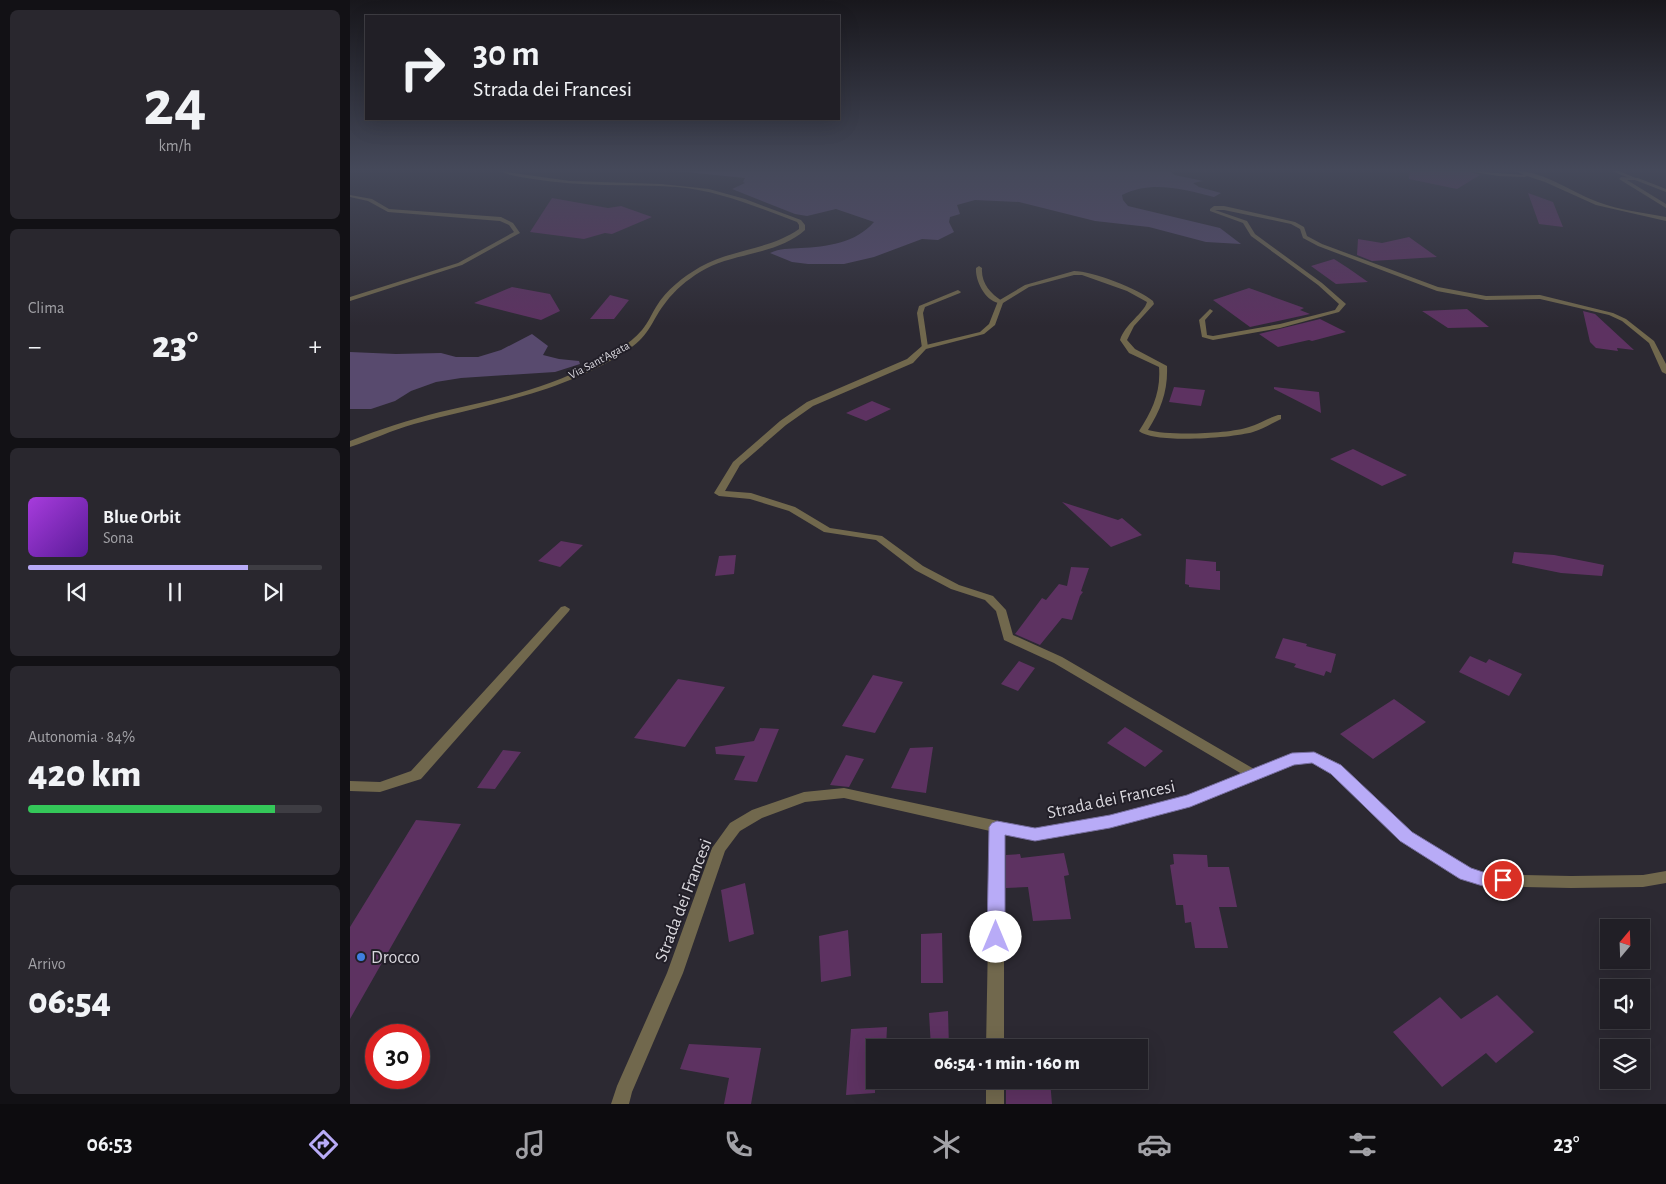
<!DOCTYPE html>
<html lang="it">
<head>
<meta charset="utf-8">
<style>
  :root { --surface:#211f26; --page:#29272e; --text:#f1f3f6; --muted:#a2a2a7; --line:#3e3d43; --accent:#b8abf7 }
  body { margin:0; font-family:"Alegreya Sans",sans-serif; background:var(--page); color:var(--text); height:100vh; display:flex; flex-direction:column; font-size:19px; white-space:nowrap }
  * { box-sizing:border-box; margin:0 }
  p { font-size:16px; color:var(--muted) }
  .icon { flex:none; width:28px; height:28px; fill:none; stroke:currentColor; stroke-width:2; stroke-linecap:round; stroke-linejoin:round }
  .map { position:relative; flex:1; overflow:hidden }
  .sheet { display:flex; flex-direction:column; gap:10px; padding:10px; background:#121115; width:350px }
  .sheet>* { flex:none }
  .banner { position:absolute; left:15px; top:15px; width:475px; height:105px; border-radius:0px; box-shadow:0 5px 20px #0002,0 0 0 1px var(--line); background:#211f26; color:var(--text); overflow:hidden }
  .needle { width:32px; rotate:19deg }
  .tools { position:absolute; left:1250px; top:919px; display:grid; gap:10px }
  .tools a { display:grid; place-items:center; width:50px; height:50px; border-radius:0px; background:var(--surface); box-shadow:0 5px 20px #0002,0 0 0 1px var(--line); font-size:25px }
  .speed { position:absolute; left:15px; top:1024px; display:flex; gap:10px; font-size:25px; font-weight:700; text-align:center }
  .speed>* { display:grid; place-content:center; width:65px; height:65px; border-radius:50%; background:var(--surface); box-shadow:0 5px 20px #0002,0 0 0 1px var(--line); line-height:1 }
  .speed .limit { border:8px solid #d22; background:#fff; color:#111 }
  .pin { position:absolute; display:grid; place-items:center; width:42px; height:42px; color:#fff; margin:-21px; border:2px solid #fff; border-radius:50%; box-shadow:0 1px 5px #0007 }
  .me { position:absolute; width:55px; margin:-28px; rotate:0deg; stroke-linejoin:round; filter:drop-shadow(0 0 4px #0008) }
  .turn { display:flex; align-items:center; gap:18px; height:105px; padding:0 25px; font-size:22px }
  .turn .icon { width:65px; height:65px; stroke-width:2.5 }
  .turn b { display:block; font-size:35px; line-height:42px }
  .big { font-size:38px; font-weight:800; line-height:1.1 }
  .sheet .widget { flex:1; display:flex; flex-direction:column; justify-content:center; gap:8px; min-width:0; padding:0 18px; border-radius:8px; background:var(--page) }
  .sheet .dial { align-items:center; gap:0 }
  .dial b { font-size:65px; line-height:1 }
  .song { display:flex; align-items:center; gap:15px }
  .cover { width:60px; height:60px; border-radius:8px; background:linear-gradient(135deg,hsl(280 70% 55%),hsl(270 70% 35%)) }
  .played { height:5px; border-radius:2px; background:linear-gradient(90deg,var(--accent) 75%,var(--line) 75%) }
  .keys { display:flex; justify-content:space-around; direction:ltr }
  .heat { display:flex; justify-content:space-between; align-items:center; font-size:28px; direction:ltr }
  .charge { height:8px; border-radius:4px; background:linear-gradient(90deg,#34c759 84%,var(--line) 0) }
  .trip { position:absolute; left:516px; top:1039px; width:282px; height:50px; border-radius:0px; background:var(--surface); box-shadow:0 5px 20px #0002,0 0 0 1px var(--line); font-weight:800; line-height:50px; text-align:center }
  .tabs { display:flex; height:80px; justify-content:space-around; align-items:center; background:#0d0c0f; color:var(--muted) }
  .tabs .icon { width:35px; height:35px }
  .tabs .active { color:var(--accent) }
  .tabs b { font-size:22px; color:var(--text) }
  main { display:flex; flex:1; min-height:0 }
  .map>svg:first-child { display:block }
  .green { fill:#584a6e }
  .building { fill:#5d3261 }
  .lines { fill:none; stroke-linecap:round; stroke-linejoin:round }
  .service { fill:#71684d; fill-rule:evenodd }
  .minor { fill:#71684d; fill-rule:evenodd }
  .tertiary { fill:#71684d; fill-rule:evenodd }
  .route { fill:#b8abf7; stroke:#786fa1 }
  .shop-dot { fill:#3f7fe0; stroke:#221f28; stroke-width:2 }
  .labels { text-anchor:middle; stroke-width:4; stroke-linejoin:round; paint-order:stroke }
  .far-street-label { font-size:12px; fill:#d9d7dd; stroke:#221f28 }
  .near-street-label { font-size:18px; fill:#d9d7dd; stroke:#221f28 }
  .near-poi-label { font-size:18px; fill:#d9d7dd; stroke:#221f28; text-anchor:start }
</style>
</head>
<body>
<main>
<section class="sheet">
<div class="widget dial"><b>24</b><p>km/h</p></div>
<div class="widget"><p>Clima</p>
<div class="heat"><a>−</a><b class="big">23°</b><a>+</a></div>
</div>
<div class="widget">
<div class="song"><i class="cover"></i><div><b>Blue Orbit</b><p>Sona</p></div></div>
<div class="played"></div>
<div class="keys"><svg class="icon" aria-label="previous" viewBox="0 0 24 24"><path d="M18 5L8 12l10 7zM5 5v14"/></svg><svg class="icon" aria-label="pause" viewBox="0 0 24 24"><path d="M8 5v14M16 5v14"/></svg><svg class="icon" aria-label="next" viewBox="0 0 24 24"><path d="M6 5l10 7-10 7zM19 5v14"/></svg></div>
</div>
<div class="widget"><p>Autonomia · 84%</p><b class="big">420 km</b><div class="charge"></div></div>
<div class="widget"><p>Arrivo</p><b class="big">06:54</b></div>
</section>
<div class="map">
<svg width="1316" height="1104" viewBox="0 0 1316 1104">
  <rect width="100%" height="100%" fill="#2c2932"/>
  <path class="green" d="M326 171H820L825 175 853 181 843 183 849 187 871 193 864 197C834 189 801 180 772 195L773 200 778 206 870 228 891 244 856 242 799 227 745 221 669 202 625 200 607 205 610 214 600 217 599 222 604 232 588 240 572 239 524 257 494 264H458L442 262 420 253C430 248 439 249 451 248 476 247 506 243 524 222L486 209 457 216 445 214 382 189 395 183 393 182 395 178Z
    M182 334 198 346 193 355 209 359 229 361 230 364 205 372 111 378 86 382 61 391 45 401 21 409H0V352L46 354 91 353 106 357H128L151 350Z"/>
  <path class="building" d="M1060 171H1117L1130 175 1107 189 1059 179Z
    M1178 193 1203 202 1213 227 1189 224Z
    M202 198 258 208 271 206 302 217 262 234 255 233 234 239 180 232Z
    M1059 237 1087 257 1022 261 1007 255 1008 239 1032 243Z
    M984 259 998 268 1018 282 986 284 961 266Z
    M162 287 200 294 210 311 191 320 124 303Z
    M899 288 954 308 950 310 960 314 900 327 863 300Z
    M260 295 279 300 264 319H240Z
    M1117 309 1139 327 1098 328 1072 311Z
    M1233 311 1245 314 1284 350 1267 348 1268 351 1246 348 1240 342Z
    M970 319 996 332 962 341 959 340 928 347 909 334Z
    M824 387 855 390 851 406 819 402Z
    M924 387 969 392 971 413 924 389Z
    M522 401 541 409 516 421 496 413Z
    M1003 449 1057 475 1032 486 980 459Z
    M712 502 768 520 772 518 792 535 761 547Z
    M211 541 233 545 210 567 188 561Z
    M1164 552 1204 555 1254 565 1252 576 1211 573 1162 563Z
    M386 555 384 574 365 576 369 556Z
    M836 559 866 562V571H870V590L839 587V585L835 584Z
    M721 567 739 568 731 591 733 592 730 596 722 620 712 618 690 645 665 634 692 598 696 600 709 584 717 586Z
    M933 638 957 644 956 646 986 654 981 673 976 671 974 676 944 667 946 664 925 658Z
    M1120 656 1136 663 1139 659 1172 674 1159 696 1109 672Z
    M669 661 685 668 668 691 651 684Z
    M523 675 553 682 525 733 492 726Z
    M328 679 375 687 335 747 284 738Z
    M1044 699 1076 722 1023 759 990 734Z
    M775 727 813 751 795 767 757 743Z
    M410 728 429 729 407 782 384 780 395 756 366 754 365 747 404 741Z
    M583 747 576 793 541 788 560 748Z
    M153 750 171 752 145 789 127 788Z
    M496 755 514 759 499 787 480 785Z
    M66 820 111 824 0 1019V927Z
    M714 853 719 875 714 876 721 919 683 921 678 887 656 888V855L670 854 671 858Z
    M823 854 857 855 858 867H879L887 907H869L878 948H845L841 922 835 923 833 905H826L820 865 824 864Z
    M395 883 404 934 379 942 371 890Z
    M498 930 501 976 471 982 469 936Z
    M592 933 593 983H571V934Z
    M1147 995 1184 1032 1146 1063 1136 1053 1092 1087 1043 1032 1090 997 1111 1019Z
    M598 1011 599 1048H581L579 1013Z
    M537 1027 536 1048H525V1093L496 1095 501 1029Z
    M339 1044 411 1048 401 1104H374L379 1078 330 1069Z
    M656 1080H700L702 1104H656Z"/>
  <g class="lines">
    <path class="service" d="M1262 171H1269L1288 179 1284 180Z
      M629 266 632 268C631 283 640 293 652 301V303C637 304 625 282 626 268Z
      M608 290 611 292 610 293 575 307 573 313 578 347 572 348 567 313 569 306Z"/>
    <path class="minor" d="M1119 171 1174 175 1166 171C1193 171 1223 193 1248 202 1269 210 1294 213 1316 217V221L1246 205 1195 182 1177 176 1175 177 1148 176Z
      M1271 177 1288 178 1316 189V192L1285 180H1277L1316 204V208L1269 179Z
      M0 195 22 199 39 209 151 217 163 223 170 233 112 265 0 301V297L108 263 164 232 159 225 150 221 38 212 18 201 0 197Z
      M864 206H874L945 222 954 227 957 236 972 244 1088 287 1136 296 1190 295 1263 313 1276 319 1304 341 1316 364V374L1312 372 1299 343 1272 321 1259 315 1190 299 1136 300 1087 291 968 246 953 238 950 229 941 224 874 210H865L897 221 905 234 972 283 996 304 989 312 930 328 863 340 852 337 849 320 860 309 863 311 855 320 857 335 863 336 930 324 985 310 989 304 968 285 901 236 893 223 860 211V209Z
      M724 271C742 271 789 289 803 301L804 304 784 326 777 340 785 349 817 366C818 391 811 409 798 430 818 436 879 434 899 427 909 424 918 418 928 415H931V419C922 423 913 429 903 432 883 438 804 444 789 431 802 411 811 392 809 367L779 353 770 340C775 324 794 313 797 302L777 291 732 275H724L679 287 653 303 645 325 634 334 576 349 563 363 463 406 436 425 390 465 375 491 401 493 445 507 480 528 532 536 573 566 609 585 643 596 656 610 663 635 712 657 904 769 942 754 964 752 969 754 991 765 1061 833 1120 869 1136 874 1221 876 1293 875 1316 871V883L1293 887 1221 888 1136 886 1116 880 1051 841 981 773 962 762 943 764 840 806 760 828 685 841 654 834V1048H636L640 831 494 798 455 802 412 818 390 831 375 851 333 973 282 1092 279 1104H261L267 1086 317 973 362 848 380 823 402 810 454 792 494 788 685 829 760 816 838 796 892 774 704 663 654 640 646 611 635 600 601 589 565 570 526 540 474 532 439 511 400 499 369 496 364 493 383 462 430 421 457 402 557 359 572 346 630 332 639 324 648 301 675 285Z
      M215 606 220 609 219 611 71 779 30 792 0 791V781L30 782 61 771 211 607Z
      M636 1080H654V1104H636Z"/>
    <path class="tertiary" d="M150 171 220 181 311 184 359 189 395 199 451 220 455 225V230C426 256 382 252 350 272 337 280 325 290 316 302 301 321 301 334 279 349 215 393 137 404 64 424 42 430 22 440 0 447V441C30 429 59 420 90 412 142 400 195 390 242 364 260 355 279 345 292 330 298 323 301 315 306 307 316 290 333 277 350 267 382 249 419 250 449 229V225L447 222C407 207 370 191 327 187 279 184 231 187 183 179 172 177 160 176 150 171Z"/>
  </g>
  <linearGradient id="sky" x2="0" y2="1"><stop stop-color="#18171c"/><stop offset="0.52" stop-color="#45495a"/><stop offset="1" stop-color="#45495a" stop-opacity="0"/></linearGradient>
  <rect width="1316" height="326" fill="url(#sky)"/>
  <path class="route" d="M964 752 991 765 1062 832 1121 868 1136 873 1159 875 1161 880 1159 886 1153 888 1136 887 1110 879 1050 841 981 774 962 763 944 765 840 807 760 828 685 841 655 835V937L652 943 646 945 640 943 637 937 639 827 642 823 647 821 685 828 760 815 837 795 942 753Z"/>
  <circle class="shop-dot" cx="11" cy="957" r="5"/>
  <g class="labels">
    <g class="far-street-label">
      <text transform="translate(249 360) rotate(-28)" y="4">Via Sant'Agata</text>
    </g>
    <g class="near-street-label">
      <text transform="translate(761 799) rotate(-12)" y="6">Strada dei Francesi</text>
      <text transform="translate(333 900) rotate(-69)" y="6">Strada dei Francesi</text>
    </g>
    <g class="near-poi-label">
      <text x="21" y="963">Drocco</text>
    </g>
  </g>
</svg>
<div class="tools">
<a><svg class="needle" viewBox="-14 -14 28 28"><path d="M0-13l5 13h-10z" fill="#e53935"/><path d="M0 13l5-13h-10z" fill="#a2a2a7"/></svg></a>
<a><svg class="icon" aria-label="sound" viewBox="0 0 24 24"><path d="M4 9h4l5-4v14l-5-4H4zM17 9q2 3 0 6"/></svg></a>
<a><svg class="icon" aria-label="layers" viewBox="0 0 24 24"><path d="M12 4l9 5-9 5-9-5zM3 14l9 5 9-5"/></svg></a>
</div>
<div class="speed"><div class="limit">30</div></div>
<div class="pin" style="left:1153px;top:880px;background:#d93025"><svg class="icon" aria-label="arrive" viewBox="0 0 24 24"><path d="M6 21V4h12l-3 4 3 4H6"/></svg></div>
<svg class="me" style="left:646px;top:937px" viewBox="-20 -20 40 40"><circle r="19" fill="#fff"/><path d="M0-13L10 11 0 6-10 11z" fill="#b8abf7"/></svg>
<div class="trip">06:54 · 1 min · 160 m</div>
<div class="banner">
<div class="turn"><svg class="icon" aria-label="right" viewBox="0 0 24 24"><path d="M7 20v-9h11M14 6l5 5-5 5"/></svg><div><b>30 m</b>Strada dei Francesi</div></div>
</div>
</div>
</main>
<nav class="tabs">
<b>06:53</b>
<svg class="icon active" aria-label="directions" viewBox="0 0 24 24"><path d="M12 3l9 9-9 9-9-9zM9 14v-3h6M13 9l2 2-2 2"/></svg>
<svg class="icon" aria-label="music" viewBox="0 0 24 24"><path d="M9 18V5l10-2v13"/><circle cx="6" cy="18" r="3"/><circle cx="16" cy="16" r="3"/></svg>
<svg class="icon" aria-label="phone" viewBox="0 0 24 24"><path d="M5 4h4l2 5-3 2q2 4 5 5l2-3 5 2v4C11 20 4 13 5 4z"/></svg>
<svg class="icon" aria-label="climate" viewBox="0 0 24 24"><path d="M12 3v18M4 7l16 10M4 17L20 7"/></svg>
<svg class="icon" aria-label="car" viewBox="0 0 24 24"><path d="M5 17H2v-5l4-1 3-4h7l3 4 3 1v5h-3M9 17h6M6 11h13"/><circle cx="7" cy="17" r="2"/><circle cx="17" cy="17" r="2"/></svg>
<svg class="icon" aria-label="filters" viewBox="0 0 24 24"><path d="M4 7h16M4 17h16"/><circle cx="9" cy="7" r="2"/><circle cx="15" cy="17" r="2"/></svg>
<b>23°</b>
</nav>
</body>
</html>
